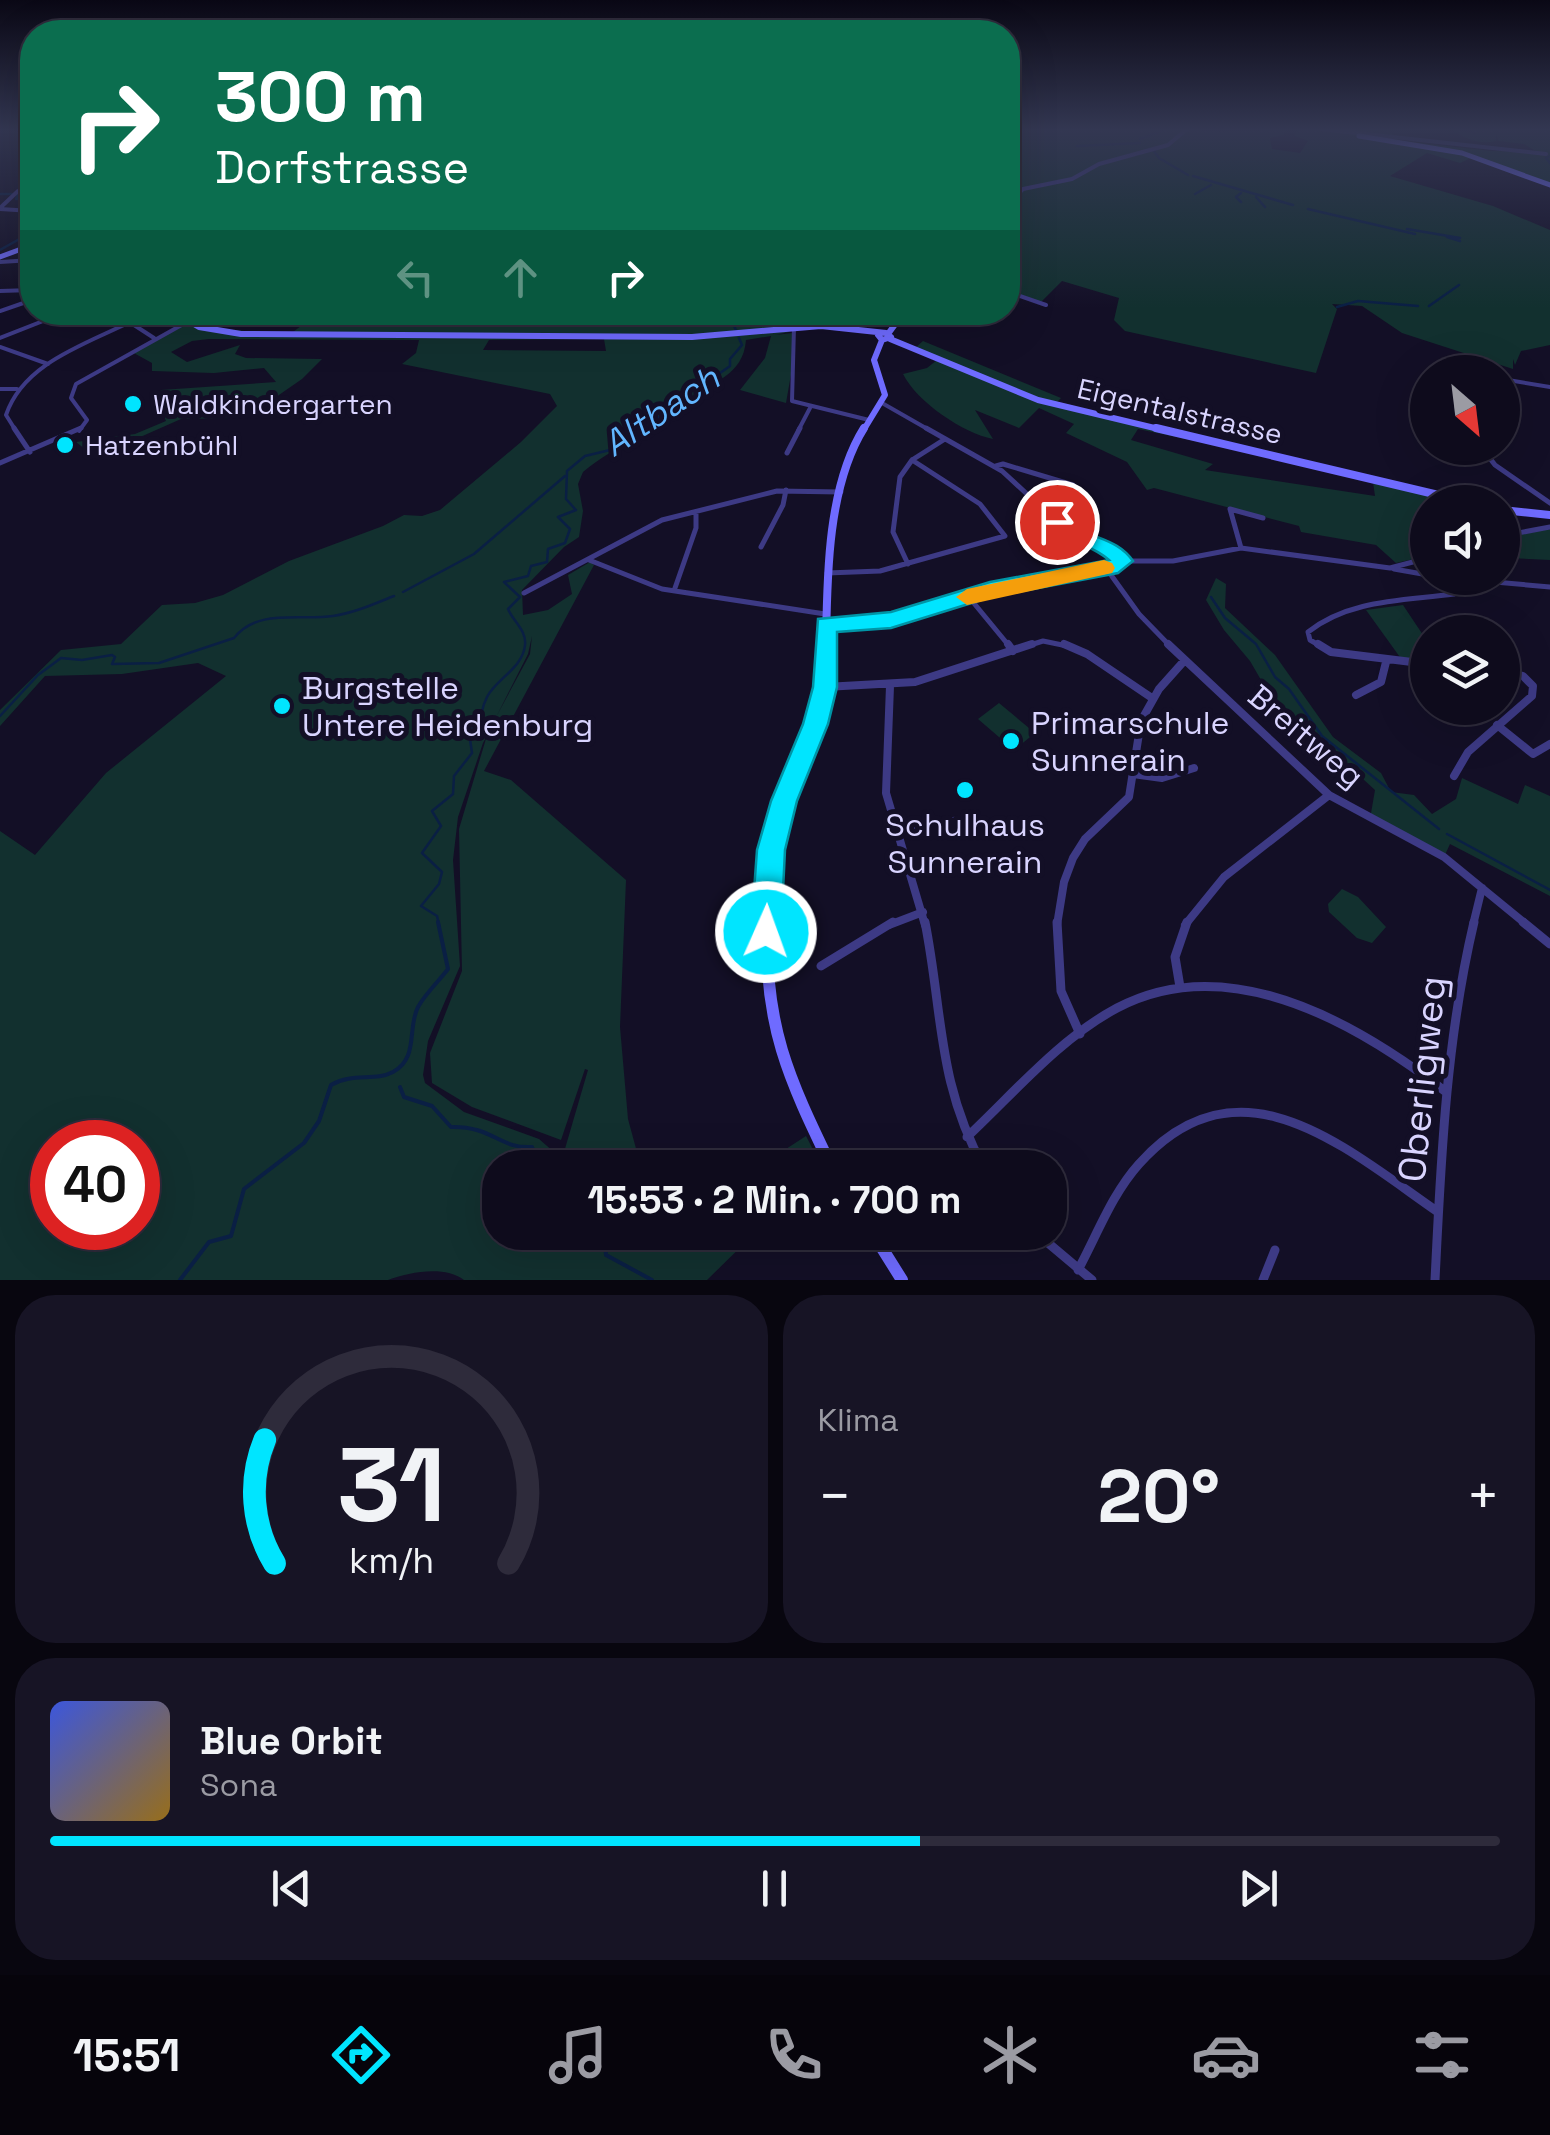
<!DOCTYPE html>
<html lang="de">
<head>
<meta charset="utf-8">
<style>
  :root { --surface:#0e0b1c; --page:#171425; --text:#f1f3f6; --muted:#9b9ba3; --line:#2e2b3b; --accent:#00e5ff }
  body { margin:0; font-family:"Space Grotesk",sans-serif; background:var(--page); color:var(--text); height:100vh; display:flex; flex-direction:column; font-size:38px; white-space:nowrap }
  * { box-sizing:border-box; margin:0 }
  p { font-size:32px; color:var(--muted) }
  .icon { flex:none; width:55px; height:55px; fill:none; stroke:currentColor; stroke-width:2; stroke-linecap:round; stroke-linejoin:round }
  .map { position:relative; height:1280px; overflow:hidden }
  .sheet { display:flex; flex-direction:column; gap:15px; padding:15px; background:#08060f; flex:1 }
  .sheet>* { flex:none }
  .top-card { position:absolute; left:20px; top:20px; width:1000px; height:305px; border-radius:40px; box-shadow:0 10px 40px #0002,0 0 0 2px var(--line); background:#0b6e4f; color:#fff; overflow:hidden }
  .needle { width:65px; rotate:152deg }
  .buttons { position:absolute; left:1410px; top:355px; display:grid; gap:20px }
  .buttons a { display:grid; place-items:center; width:110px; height:110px; border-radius:50%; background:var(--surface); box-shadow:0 10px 40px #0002,0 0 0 2px var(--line); font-size:50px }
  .speed { position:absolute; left:30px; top:1120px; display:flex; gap:20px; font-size:50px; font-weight:700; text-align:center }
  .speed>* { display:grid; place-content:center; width:130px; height:130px; border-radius:50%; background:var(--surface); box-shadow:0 10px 40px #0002,0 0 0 2px var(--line); line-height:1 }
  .speed .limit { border:15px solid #d22; background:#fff; color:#111 }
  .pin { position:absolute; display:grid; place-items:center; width:85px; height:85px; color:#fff; margin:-42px; border:5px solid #fff; border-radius:50%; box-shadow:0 2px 10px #0007 }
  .me { position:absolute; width:110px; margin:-55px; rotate:2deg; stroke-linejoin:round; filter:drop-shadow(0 0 8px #0008) }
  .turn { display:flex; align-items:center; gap:35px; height:210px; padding:0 30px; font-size:45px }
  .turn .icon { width:130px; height:130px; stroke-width:2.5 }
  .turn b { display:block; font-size:70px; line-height:85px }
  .lanes { display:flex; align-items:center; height:95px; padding:0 30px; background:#0003; justify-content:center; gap:50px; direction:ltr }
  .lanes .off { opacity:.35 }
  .big { font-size:75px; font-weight:700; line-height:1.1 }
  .sheet .tile { flex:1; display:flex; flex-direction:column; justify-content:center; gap:15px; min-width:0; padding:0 35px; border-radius:40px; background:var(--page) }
  .sheet .dial { align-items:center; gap:0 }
  .dial svg { height:260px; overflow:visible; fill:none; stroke:var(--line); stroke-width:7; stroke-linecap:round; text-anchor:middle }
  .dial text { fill:var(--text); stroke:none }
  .song { display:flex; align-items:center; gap:30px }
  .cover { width:120px; height:120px; border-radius:15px; background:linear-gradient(135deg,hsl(230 70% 55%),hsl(40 70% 35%)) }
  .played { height:10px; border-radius:5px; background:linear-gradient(90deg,var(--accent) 60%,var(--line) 60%) }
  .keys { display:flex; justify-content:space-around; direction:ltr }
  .heat { display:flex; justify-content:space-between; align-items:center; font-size:55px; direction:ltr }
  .sheet .tiles { flex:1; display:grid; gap:15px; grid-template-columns:1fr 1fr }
  .tile:last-child { grid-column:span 2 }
  .trip { position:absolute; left:482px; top:1150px; width:585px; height:100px; border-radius:40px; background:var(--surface); box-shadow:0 10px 40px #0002,0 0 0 2px var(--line); font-weight:700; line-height:100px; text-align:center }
  .dock { display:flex; height:160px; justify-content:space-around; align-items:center; background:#06040b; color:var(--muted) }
  .dock .icon { width:70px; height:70px }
  .dock .active { color:var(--accent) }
  .dock b { font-size:45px; color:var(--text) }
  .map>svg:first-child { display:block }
  .green { fill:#12302f; fill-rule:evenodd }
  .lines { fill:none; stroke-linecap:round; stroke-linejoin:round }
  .stream-far1 { stroke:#0a1f44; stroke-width:2.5 }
  .stream { stroke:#0a1f44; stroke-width:4 }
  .street-far3 { stroke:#3d3a85; stroke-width:4 }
  .street-far2 { stroke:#3d3a85; stroke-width:5 }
  .street-far1 { stroke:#3d3a85; stroke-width:8 }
  .street { stroke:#3d3a85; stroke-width:9 }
  .secondary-far4 { stroke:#6f6bff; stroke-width:5 }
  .secondary-far3 { stroke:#6f6bff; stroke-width:6 }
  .secondary-far2 { stroke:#6f6bff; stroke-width:8 }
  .secondary-far1 { stroke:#6f6bff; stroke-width:10 }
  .secondary { stroke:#6f6bff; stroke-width:12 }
  .route { fill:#00e5ff; stroke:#0095a6; stroke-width:2.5 }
  .slow { fill:#f59e0b }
  .poi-dot { fill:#00e5ff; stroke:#130f26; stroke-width:4 }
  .labels { text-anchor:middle; stroke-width:10; stroke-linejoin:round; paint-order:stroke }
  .far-poi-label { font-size:28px; fill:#d9d4ff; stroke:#130f26; text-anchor:start }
  .far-street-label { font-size:28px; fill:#d9d4ff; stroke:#130f26 }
  .poi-label { font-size:32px; fill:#d9d4ff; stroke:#130f26; text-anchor:start }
  .street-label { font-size:32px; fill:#d9d4ff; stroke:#130f26 }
  .water-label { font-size:35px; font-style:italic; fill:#62b6ff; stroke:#130f26 }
  .near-street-label { font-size:38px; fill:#d9d4ff; stroke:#130f26 }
</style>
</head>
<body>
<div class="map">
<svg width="1550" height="1280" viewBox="0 0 1550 1280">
  <rect width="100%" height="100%" fill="#130f26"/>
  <path class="green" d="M1008 129H1197C1213 135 1266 129 1287 129L1283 135 1270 138 1272 149 1300 153 1308 141 1295 136 1297 129H1387L1401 141 1492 151 1537 152 1524 144 1498 141 1496 130V141C1480 145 1464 139 1452 129L1476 134 1468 129H1550V184L1475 156 1460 163 1427 153 1390 176 1493 206 1550 230V345L1521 351 1515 365 1513 359V369L1402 333 1362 306 1332 304 1337 309 1316 373 1125 331 1114 320 1119 298 1062 281 1041 302 1008 291Z
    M318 313H792L794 326 789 332 775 335 792 333 793 363 786 403 740 390 765 358 771 336 746 340C743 377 712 380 689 401 657 429 616 445 583 472L578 484 583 511 579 537 564 547 522 590 523 615 548 610 572 594 568 575 590 562 594 565 484 771 511 780 626 880 620 1027 628 1119 641 1167 500 1168V1232L663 1233 671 1248 687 1233H755L707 1280H464C445 1265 409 1272 388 1280H0V831L35 855 106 773 226 676 198 663 122 674 45 676 0 726V710L61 650 121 644 162 605 195 603 223 595 289 561 383 526 404 515 422 516 440 510 521 442 557 406 550 394 402 364 416 353 419 340 209 339 192 341 171 352 187 362 240 345 235 354 246 358 322 359 302 379 263 406 234 418 181 419 95 457 76 442 135 434 166 421 157 400 161 390 276 382 264 368 214 373 152 371V363L132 352 187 322 199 327 289 335ZM604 339 606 351 483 350 489 340ZM532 636 530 654 488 732 459 829 462 971 430 1053 432 1083 472 1107 561 1140 585 1069 588 1070 562 1159 539 1139 464 1112 425 1083 423 1075 428 1041 460 966 453 860 458 817 483 743 528 654ZM52 1142H138V1228H52Z
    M923 341 1061 398 1054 405 1229 448 1138 429 1131 440 1213 464 1205 470 1375 496 1373 482 1461 502H1428L1427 556 1396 563 1376 545 1301 532 1299 526 1154 488 1147 490 1127 462 1066 433 1074 424 1039 408 1019 428 975 410 993 439C963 433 917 402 903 374L927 368 937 360 915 348Z
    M1550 529V560L1508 558 1503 553V538Z
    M1216 578 1226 584 1225 608 1275 655 1333 737 1381 773 1391 792 1414 795 1432 814 1456 799 1462 778 1518 804 1525 785 1550 796V896L1450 844 1444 857 1370 819 1375 790 1268 692 1250 661 1224 630 1206 600Z
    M1403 605 1427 641V662L1402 660 1366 610Z
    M999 703 1035 733 1014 750 978 719Z
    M1342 889 1358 897 1386 927 1372 943 1357 938 1329 912 1328 904Z
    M806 1136 822 1167H758Z"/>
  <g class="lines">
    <path class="stream-far1" d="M1140 139 1166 129
      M1077 146 1140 143
      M1153 150 1159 158 1188 175
      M1550 156 1546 158 1550 163
      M1193 176 1293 205
      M1241 193 1236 197 1241 202
      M0 194H12
      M18 194 16 199 32 198
      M1195 194 1211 185
      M1256 197 1265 207
      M1308 209 1415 234
      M1407 229 1460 238
      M1447 237 1460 241
      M0 250 32 232
      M1429 306 1459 285
      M1337 307 1358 301 1418 306
      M736 330 731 320 748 316V312
      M403 592 474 554 565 476
      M1211 597 1225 618 1256 644 1275 677 1289 689 1322 736 1439 829
      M0 716 38 675 61 658 82 660 112 655 115 657 112 664 159 663 234 638C258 608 299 621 333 616 354 613 374 604 394 596
      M1447 834 1550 890
      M439 925 437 916 421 906 439 884 442 872 422 853 441 826 432 811 453 794 454 776 472 753 469 732C486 717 478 715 487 697 496 679 523 668 525 645 527 631 513 621 508 609L520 597 504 582 528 576 531 566 547 562 548 549 565 543 570 529 558 517 576 510 566 499 567 471 585 456 610 450 630 431 672 411 674 399 701 384 704 377 713 378 730 366V359L742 345 739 338"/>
    <path class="stream" d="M400 1087 404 1097 432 1106 451 1127C493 1126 499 1149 532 1147L539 1164
      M604 1232 606 1255 652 1280
      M180 1280 209 1242 231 1236 244 1189 304 1143 319 1121 331 1085C353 1072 374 1082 393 1072 419 1058 407 1028 418 1007 425 994 439 981 448 969L438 922"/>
    <path class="street-far3" d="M1321 129 1546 154
      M1008 204 1023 189 1072 179 1099 164 1168 145 1187 129
      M0 208 18 191
      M0 209 32 211
      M0 262 32 260
      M0 291 32 290
      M1008 292 1046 305
      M0 311 32 300
      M114 312 154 338
      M794 327 792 401 869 420
      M0 338 66 312
      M0 347 48 364
      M1502 379 1550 387
      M0 389H17
      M882 403 931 431
      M16 431 6 415C23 364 83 345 128 323
      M79 431 87 420 71 398 76 384 187 322
      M798 431 810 408"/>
    <path class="street-far2" d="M14 428 30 452
      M926 428 1002 471 1067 531 1106 546 1123 561
      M1482 448 1495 465 1550 503
      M787 453 800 428
      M0 463 81 428
      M996 466 1003 464 1073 485
      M1502 536 1550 527
      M761 547 783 505 786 490
      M1241 548 1230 509 1263 518
      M589 560 662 589 825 614
      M908 564 893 532 900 477 912 460 945 439
      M1106 568 1139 614 1171 647
      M1394 569 1428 575
      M827 573 880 571 1005 536 980 504 912 460
      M1449 578 1550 587
      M675 588 696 528V512
      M524 593 662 520 777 491 841 492
      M968 596 1010 647
      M826 624 891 620 998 587 1123 561H1173L1241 548 1390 568 1428 558
      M1024 647 1043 641 1072 647
      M1322 647 1310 640 1308 632C1350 599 1404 601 1454 594L1459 591 1454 578"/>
    <path class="street-far1" d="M1008 644 1013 651
      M1064 644 1087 654 1152 698
      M1168 644 1329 795 1444 857 1527 925
      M1318 644 1331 652 1428 664
      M890 686 886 793 925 925
      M825 687 915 682 1032 644
      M1356 695 1381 682 1386 662
      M1497 725 1533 754 1550 744
      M1133 774 1162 778 1194 768
      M1454 776 1468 752 1532 696 1533 686 1523 676 1502 670
      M895 834 972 817
      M889 925 923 912
      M1057 925 1064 882 1073 858 1085 839 1129 797 1141 721 1159 689 1184 661
      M1185 925 1224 877 1329 795
      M1473 925 1482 888"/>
    <path class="street" d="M925 922C943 1013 937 1083 984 1168
      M1057 922 1061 991 1080 1034
      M1523 922 1550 944
      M821 966 893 922
      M1180 987 1175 957 1187 922
      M967 1137C1014 1093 1059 1039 1117 1008 1229 949 1357 1023 1446 1092
      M1035 1232 1092 1280
      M1078 1270C1097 1235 1112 1194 1139 1164 1239 1052 1344 1147 1438 1212
      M1263 1280 1275 1250
      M1435 1280C1441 1159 1446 1040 1474 922"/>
    <path class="secondary-far4" d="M1359 136 1462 153 1550 185
      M0 257 32 245"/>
    <path class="secondary-far3" d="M174 312 199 327 241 334 692 337 821 326 886 333 891 337 882 340 878 335
      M888 334 904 312
      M890 339 1038 400 1167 431
      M863 431 885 395 874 360 882 340"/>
    <path class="secondary-far2" d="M1156 428 1468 502
      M1502 510 1550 515
      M826 647C827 579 827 487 864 428"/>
    <path class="secondary-far1" d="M767 925 768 874 777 823 816 724 825 687 826 644"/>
    <path class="secondary" d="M767 922C764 1026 788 1077 832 1168
      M872 1232 902 1280"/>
  </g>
  <linearGradient id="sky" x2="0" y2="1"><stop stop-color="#0a0815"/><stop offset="0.42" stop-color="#333752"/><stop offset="1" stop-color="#333752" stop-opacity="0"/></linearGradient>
  <rect width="1550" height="308" fill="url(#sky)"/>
  <path class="route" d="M1057 515C1066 518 1070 523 1078 528 1098 540 1118 540 1133 561L1118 573 991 597 891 628 837 632V687L828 724 797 801 785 850 781 932 776 942 766 946 756 942 751 932 757 850 771 801 803 724 813 687 818 619 891 612 990 582 1109 560C1091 544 1068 542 1050 526V517Z"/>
  <path class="slow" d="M1104 560 1112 563 1115 568 1112 573 967 605 956 597 967 589Z"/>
  <g class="poi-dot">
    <circle cx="133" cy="404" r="10"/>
    <circle cx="65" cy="445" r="10"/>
    <circle cx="282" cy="706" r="10"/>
    <circle cx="1011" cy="741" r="10"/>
    <circle cx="965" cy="790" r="10"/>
  </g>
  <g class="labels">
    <g class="far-poi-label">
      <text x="153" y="414">Waldkindergarten</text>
      <text x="85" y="455">Hatzenbühl</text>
    </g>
    <g class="far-street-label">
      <text transform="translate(1180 411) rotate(13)" y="10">Eigentalstrasse</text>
    </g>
    <g class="poi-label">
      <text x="302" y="699">Burgstelle<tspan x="302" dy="37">Untere Heidenburg</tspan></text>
      <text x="1031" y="734">Primarschule<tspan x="1031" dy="37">Sunnerain</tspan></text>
      <text x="965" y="836" text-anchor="middle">Schulhaus<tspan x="965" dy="37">Sunnerain</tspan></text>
    </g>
    <g class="street-label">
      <text transform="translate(1306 736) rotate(40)" y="11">Breitweg</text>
    </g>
    <g class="water-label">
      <text transform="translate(661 411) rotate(-34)" y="12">Altbach</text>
    </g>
    <g class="near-street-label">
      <text transform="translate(1422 1079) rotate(-84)" y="13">Oberligweg</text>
    </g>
  </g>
</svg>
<div class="buttons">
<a><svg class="needle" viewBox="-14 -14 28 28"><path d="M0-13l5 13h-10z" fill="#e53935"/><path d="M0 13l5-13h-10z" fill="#9b9ba3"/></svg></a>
<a><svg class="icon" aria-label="sound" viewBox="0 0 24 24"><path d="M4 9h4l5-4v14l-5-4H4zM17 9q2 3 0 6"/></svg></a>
<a><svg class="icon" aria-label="layers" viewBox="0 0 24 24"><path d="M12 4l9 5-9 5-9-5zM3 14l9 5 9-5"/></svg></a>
</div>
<div class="speed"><div class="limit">40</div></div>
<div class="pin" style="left:1057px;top:522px;background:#d93025"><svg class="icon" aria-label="arrive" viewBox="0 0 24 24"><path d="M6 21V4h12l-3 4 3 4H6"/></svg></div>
<svg class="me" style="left:766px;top:932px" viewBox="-20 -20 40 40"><circle r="17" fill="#00e5ff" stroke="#fff" stroke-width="3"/><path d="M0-11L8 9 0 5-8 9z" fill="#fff"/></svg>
<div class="trip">15:53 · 2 Min. · 700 m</div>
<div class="top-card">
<div class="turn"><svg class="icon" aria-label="right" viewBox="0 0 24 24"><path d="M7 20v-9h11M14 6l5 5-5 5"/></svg><div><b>300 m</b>Dorfstrasse</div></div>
<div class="lanes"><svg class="icon off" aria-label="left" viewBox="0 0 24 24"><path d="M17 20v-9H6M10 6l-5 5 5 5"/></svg><svg class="icon off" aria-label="ahead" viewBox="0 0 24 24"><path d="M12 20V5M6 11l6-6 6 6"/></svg><svg class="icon" aria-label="right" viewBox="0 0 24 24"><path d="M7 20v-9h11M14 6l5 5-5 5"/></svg></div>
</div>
</div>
<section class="sheet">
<div class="tiles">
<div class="tile dial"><svg viewBox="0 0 100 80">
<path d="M14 69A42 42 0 1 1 86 69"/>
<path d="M14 69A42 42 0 0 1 11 31" stroke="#00e5ff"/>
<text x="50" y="56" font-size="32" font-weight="700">31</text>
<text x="50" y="72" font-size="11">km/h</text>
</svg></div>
<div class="tile"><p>Klima</p>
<div class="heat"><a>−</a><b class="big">20°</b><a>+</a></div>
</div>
<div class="tile">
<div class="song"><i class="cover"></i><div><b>Blue Orbit</b><p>Sona</p></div></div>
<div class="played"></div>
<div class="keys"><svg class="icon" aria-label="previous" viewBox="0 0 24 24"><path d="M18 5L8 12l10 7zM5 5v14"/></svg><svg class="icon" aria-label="pause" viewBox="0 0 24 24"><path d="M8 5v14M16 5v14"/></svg><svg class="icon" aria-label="next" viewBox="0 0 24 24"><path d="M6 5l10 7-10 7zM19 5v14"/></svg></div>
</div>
</div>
</section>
<nav class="dock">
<b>15:51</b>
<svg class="icon active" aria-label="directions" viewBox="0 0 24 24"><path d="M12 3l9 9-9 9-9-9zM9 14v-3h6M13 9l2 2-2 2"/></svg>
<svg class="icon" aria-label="music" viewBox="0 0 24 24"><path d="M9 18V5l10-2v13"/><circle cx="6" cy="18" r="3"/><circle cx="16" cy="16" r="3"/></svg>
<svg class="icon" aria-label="phone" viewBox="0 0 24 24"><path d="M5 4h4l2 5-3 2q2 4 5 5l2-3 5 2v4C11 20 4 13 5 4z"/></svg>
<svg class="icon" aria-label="climate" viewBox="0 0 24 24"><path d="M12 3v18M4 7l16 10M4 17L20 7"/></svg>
<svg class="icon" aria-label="car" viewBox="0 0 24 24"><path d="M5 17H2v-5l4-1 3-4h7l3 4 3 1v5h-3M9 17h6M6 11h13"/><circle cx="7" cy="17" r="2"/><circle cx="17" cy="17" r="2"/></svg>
<svg class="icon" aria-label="filters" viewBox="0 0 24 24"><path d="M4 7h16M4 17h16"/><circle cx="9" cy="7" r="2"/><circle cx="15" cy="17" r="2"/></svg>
</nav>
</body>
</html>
